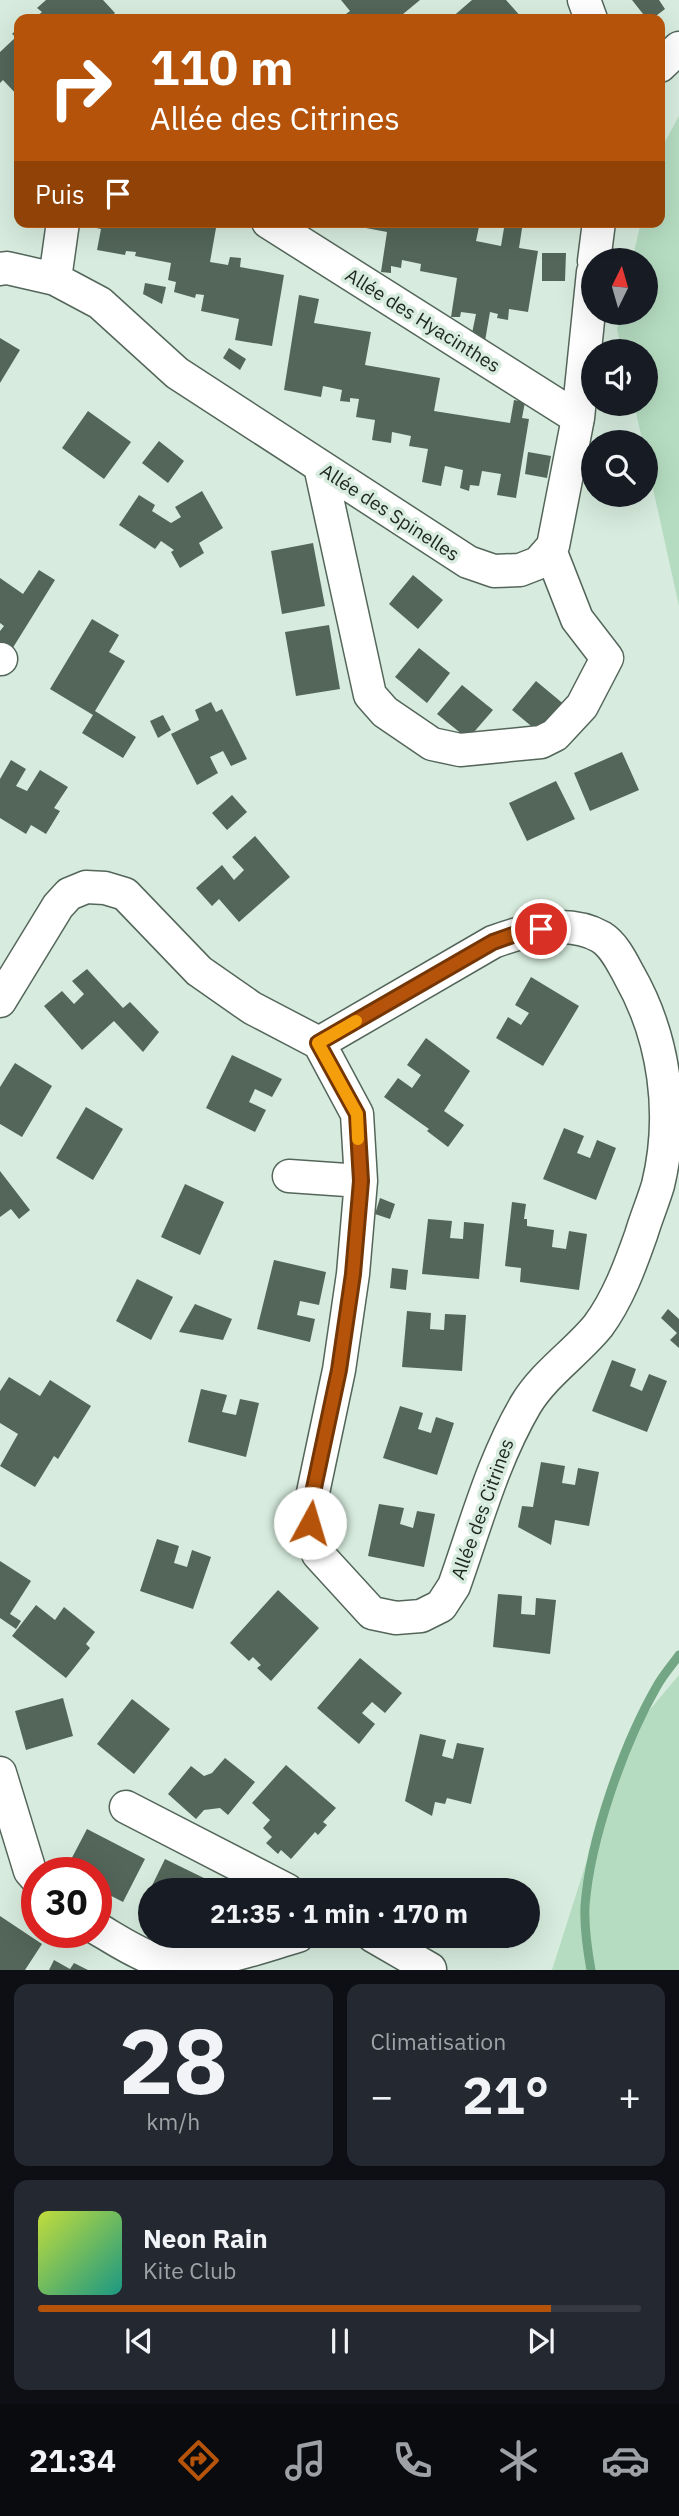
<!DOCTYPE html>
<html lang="fr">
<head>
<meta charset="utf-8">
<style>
  :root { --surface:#171b24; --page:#242831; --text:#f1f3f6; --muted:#9ea1a6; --line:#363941; --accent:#b45309 }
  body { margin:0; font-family:"IBM Plex Sans",sans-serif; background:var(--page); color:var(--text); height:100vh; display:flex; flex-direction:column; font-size:26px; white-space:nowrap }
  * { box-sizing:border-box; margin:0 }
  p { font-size:23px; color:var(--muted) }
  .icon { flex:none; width:38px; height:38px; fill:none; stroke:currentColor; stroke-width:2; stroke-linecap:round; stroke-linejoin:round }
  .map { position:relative; height:1970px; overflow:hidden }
  .details { display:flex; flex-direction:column; gap:14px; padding:14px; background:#0d0f14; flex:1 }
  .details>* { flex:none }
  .hud { position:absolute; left:14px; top:14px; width:651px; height:214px; border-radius:14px; box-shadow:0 7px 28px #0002; background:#b45309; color:#fff; overflow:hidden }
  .needle { width:46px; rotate:5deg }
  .buttons { position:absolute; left:581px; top:248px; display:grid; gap:14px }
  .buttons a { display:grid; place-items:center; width:77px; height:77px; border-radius:50%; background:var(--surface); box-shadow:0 7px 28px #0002; font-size:35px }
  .speed { position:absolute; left:21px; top:1857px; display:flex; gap:14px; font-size:35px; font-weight:700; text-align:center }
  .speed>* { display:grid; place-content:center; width:91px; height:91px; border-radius:50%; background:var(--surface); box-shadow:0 7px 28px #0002; line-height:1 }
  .speed .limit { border:10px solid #d22; background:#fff; color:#111 }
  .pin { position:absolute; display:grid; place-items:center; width:60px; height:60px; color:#fff; margin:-30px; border:4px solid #fff; border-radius:50%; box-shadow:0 2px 7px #0007 }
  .me { position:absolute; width:77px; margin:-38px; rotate:6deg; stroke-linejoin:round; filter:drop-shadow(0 0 5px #0008) }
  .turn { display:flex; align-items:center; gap:24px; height:147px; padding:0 21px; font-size:32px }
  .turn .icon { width:91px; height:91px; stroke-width:2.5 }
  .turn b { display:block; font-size:49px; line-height:60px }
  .then { display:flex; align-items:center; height:66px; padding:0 21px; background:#0003; gap:14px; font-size:26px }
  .big { font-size:52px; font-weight:700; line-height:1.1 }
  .details .tile { flex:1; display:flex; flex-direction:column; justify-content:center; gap:10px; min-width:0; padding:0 24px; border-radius:14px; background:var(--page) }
  .details .dial { align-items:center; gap:0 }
  .dial b { font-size:91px; line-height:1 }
  .song { display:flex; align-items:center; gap:21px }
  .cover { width:84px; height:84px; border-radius:10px; background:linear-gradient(135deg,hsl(70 70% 55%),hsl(170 70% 35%)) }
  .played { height:7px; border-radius:4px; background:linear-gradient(90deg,var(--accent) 85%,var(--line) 85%) }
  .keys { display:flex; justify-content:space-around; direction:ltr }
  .heat { display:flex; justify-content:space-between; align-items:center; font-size:38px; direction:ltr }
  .details .tiles { flex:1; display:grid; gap:14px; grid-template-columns:1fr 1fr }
  .tile:last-child { grid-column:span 2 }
  .trip { position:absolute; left:138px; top:1878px; width:402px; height:70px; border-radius:35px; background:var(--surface); box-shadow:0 7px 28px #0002; font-weight:700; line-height:70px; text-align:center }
  .menu { display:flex; height:112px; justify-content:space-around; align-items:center; background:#090b0e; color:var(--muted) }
  .menu .icon { width:49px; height:49px }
  .menu .current { color:var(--accent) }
  .menu b { font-size:32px; color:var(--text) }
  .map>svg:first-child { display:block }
  .green { fill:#b5dcc1 }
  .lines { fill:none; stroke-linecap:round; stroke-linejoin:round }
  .stream { stroke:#72a684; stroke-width:9 }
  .building { fill:#536659 }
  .minor-casing { stroke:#54665a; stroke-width:35 }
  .minor { stroke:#fff; stroke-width:32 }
  .route-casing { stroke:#753606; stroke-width:18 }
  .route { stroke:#b45309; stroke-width:12 }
  .slow { stroke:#f59e0b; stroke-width:12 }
  .labels { text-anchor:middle; stroke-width:7; stroke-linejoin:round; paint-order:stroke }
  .street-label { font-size:19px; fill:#202822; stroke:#d7ecde }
</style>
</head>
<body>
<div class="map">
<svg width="679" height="1970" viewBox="0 0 679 1970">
  <rect width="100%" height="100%" fill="#d7ecde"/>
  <path class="green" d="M679 116V606L646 457V443H643L634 404H646V352H622L617 329 621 313H646V261H632L641 222H660V151Z
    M679 1675V1970H552L626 1738Z"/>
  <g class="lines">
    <path class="stream" d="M591 1970C587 1948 584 1928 585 1906 590 1839 624 1743 657 1686 663 1675 672 1665 679 1655"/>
  </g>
  <path class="building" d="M46 0H103L115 13 108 19H34L42 12 37 8Z
    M341 0H420L397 19H339L350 11Z
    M472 0H506L523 19H450Z
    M632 0H659L665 9 652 19H647Z
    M19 27V97L3 80 0 83V52L16 37 12 34Z
    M82 222H180L216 228 210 262 228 265 230 257 241 258 240 267 284 275 272 346 235 340 239 319 201 311 204 295 196 294 195 298 174 292 176 282 168 280 171 263 135 256 136 252 126 251 125 255 97 250 101 229 82 225Z
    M350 222H449L466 225V222H480L476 241 501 246 505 222H523L519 248 538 251 528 312 509 309 508 320 497 318 498 314 490 312 485 341 471 338 476 314 461 312 460 317H451L457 278 420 271 421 264 402 260 401 268 391 266V273L381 272 387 232 350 225Z
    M542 253H566L565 281H542Z
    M145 283 166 287 162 304 143 294Z
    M299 295 319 299 314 323 371 332 365 365 440 378 434 411 510 423 514 400 525 402 522 418 529 419 516 498 497 495 501 474 482 471 479 486 470 485 469 491 460 488 463 470 445 466 441 486 422 482 428 449 409 446 411 436 392 432 391 443 372 440 375 420 356 417 359 399 350 398V402L340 401 342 390 323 386 321 397 284 390Z
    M0 338 20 350 0 383Z
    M229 348 246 359 240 370 223 358Z
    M88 411 131 442 104 479 62 448Z
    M159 441 184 461 168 483 142 463Z
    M528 452 551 456 547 478 525 474Z
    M202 491 223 528 199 543 204 553 180 568 171 552 174 550 161 541 155 549 119 525 139 495 155 505 152 511 171 523 181 517 175 507Z
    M313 543 325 606 282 614 271 551Z
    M39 570 55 580 9 654 0 648V631L4 626 0 623V578L23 594Z
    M413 575 443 600 418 629 389 604Z
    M92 619 119 635 109 652 125 661 95 711 136 737 123 758 82 733 93 715 50 689Z
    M329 625 340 689 296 696 285 632Z
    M419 648 450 673 427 703 395 677Z
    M536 681 566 706 542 735 512 710Z
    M462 685 493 710 468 739 437 714Z
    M211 702 216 712 222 709 247 759 231 766 223 751 210 757 218 773 197 785 171 734 199 720 195 710Z
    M163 715 171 730 158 738 150 721Z
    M622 752 639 790 590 811 574 773Z
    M11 760 26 769 16 786 27 791 40 770 68 787 54 808 60 811 46 834 31 825 26 834 0 818V779Z
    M556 781 575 819 527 841 509 803Z
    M232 795 247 812 227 830 212 813Z
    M255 836 290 877 239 922 219 899 212 906 196 888 222 865 234 880 244 870 232 857Z
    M87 969 123 1008 130 1002 159 1032 143 1052 114 1021 82 1050 44 1006 62 991 74 1004 84 994 72 981Z
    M531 977 579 1006 543 1066 496 1038 508 1017 521 1025 529 1013 515 1005Z
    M426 1038 470 1071 444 1111 464 1125 448 1147 427 1131 429 1129 384 1097 398 1078 412 1088 421 1075 407 1065Z
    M232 1055 282 1079 272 1097 255 1089 249 1102 266 1110 255 1132 206 1108Z
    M15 1063 52 1086 22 1137 0 1124V1087Z
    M86 1107 123 1129 93 1180 56 1158Z
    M564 1128 584 1136 577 1153 590 1158 597 1140 616 1148 596 1200 543 1179Z
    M0 1171 30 1210 19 1219 11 1209 0 1217Z
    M185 1184 224 1202 200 1255 161 1237Z
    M380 1198 395 1204 390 1219 375 1214Z
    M512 1202 526 1204 524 1219H527V1226L554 1230 552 1247 566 1249 569 1231 587 1234 579 1290 520 1282 521 1268 505 1266Z
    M428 1219 452 1221 450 1238 463 1239 464 1222 484 1224 479 1279 422 1274Z
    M274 1260 326 1272 319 1305 300 1301 297 1315 315 1319 310 1342 257 1329Z
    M392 1268 408 1270 406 1290 390 1288Z
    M137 1279 173 1297 151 1340 116 1321Z
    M195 1304 232 1319 223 1340 179 1332Z
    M668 1309 679 1319V1348L670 1340 677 1333 661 1318Z
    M407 1311 431 1313 430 1329 444 1330 445 1314 466 1315 462 1371 402 1367Z
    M612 1360 636 1369 630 1386 642 1391 649 1374 667 1381 647 1432 592 1411Z
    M9 1377 40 1396 50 1380 91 1406 58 1459 54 1456 35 1487 0 1466 18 1434 0 1423V1391Z
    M201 1389 227 1395 222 1412 236 1415 240 1399 259 1403 246 1457 188 1442Z
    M400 1406 423 1413 418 1429 431 1433 436 1417 454 1423 437 1475 383 1458Z
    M541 1462 565 1466 562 1483 575 1485 578 1468 599 1472 589 1526 555 1520 551 1545 518 1527 522 1506 533 1507Z
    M379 1504 404 1508 400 1524 413 1528 417 1511 435 1514 424 1567 368 1556Z
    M157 1539 179 1546 174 1563 187 1567 192 1550 211 1557 193 1609 140 1591Z
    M0 1561 31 1581 10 1614 21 1621 16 1629 0 1618Z
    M278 1590 319 1628 271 1681 257 1668 261 1665 253 1657 249 1661 230 1643Z
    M498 1594 522 1596 521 1614 535 1615 536 1598 556 1600 550 1654 493 1647Z
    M36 1605 55 1620 64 1607 95 1632 86 1644 90 1648 66 1678 12 1636Z
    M360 1658 402 1693 385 1713 372 1702 362 1713 375 1724 359 1744 317 1708Z
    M63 1698 73 1736 26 1750 15 1711Z
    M132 1699 170 1729 134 1774 97 1744Z
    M420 1734 446 1740 442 1756 453 1759 457 1743 484 1748 471 1804 447 1798 445 1804 435 1802 432 1816 405 1801Z
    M225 1758 255 1782 228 1815 220 1808 204 1810 196 1819 168 1794 191 1766 204 1776 212 1773Z
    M286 1765 336 1808 323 1822 327 1825 318 1835 315 1832 291 1859 281 1850 278 1854 266 1843 272 1837 263 1828 270 1820 252 1803Z
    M87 1829 145 1859 123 1902 96 1888V1872L65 1871Z
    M165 1859 210 1881 206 1890H150V1900L146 1898Z
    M0 1916 42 1944 25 1970H0Z
    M54 1960 70 1969 74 1963 88 1970H49Z"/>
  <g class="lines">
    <g class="minor-casing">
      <path id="minor" d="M584 0 591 19
        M660 66 679 48
        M268 222 578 418
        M594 261 599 222
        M0 269 7 268 55 279 100 303 177 373 468 562 494 571 520 570 538 563 553 546 578 418 593 272
        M55 279 63 222
        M320 466 370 695 385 712 432 744 460 750 541 742 555 735 582 706 607 658 577 619 550 550
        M0 659H1
        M0 1001 58 906 69 894 86 887 105 888 125 894 199 971 252 1008 319 1043 357 1114 361 1181 353 1274 339 1370 311 1502 310 1523 318 1554 372 1613 396 1618 421 1616 441 1606 454 1586C476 1524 493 1460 526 1404 545 1373 576 1353 598 1326 618 1299 630 1266 641 1235 646 1218 653 1202 658 1185 675 1115 665 1038 629 975 622 962 614 945 601 937 567 918 526 930 493 942L319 1043
        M289 1176 361 1181
        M0 1773 30 1871 37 1879
        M126 1807 287 1890
        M96 1928C115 1939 134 1952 154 1959 201 1970 253 1949 298 1936
        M373 1936 430 1969"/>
    </g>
    <use href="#minor" class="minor"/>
  </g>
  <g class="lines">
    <g class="route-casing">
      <path id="route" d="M310 1523 311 1502 339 1370 353 1274 361 1181 357 1114 318 1043 493 942 524 931 541 929"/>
    </g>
    <use href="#route" class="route"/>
    <path class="slow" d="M356 1021 318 1043 357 1114 358 1139"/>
  </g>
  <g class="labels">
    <g class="street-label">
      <text transform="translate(423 320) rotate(32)" y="7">Allée des Hyacinthes</text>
      <text transform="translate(390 512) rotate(33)" y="7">Allée des Spinelles</text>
      <text transform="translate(482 1509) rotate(-70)" y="7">Allée des Citrines</text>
    </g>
  </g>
</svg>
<div class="buttons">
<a><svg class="needle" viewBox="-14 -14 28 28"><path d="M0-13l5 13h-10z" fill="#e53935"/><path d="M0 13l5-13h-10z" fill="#9ea1a6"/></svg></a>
<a><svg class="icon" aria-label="sound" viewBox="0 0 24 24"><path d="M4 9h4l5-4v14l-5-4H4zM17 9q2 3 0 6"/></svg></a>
<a><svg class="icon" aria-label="search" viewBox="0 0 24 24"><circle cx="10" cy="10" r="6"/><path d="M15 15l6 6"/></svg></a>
</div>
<div class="speed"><div class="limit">30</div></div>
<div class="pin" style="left:541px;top:929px;background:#d93025"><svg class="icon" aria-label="arrive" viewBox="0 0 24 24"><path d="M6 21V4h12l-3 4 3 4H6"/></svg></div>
<svg class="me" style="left:310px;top:1523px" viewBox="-20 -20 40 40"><circle r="19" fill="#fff"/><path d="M0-13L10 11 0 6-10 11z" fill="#b45309"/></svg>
<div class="trip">21:35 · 1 min · 170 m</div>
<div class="hud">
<div class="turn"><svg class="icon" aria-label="right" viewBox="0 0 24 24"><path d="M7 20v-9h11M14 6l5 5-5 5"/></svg><div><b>110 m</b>Allée des Citrines</div></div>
<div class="then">Puis<svg class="icon" aria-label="arrive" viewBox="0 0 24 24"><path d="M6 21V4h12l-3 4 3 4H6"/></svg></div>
</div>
</div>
<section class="details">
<div class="tiles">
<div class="tile dial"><b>28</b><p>km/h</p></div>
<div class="tile"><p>Climatisation</p>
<div class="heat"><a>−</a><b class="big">21°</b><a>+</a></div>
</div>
<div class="tile">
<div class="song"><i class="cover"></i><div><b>Neon Rain</b><p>Kite Club</p></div></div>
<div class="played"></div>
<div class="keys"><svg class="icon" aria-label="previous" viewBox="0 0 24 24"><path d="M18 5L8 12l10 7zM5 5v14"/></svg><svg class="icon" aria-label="pause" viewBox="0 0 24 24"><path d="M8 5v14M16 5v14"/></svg><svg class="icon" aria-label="next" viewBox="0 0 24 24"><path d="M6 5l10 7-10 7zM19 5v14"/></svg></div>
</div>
</div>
</section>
<nav class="menu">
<b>21:34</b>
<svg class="icon current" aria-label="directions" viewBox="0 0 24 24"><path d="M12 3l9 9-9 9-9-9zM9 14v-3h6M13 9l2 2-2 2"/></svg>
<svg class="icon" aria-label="music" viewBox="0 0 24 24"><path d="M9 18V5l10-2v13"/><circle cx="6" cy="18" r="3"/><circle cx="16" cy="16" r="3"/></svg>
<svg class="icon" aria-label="phone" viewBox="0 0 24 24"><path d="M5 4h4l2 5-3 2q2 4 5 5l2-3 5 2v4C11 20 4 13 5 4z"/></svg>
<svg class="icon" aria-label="climate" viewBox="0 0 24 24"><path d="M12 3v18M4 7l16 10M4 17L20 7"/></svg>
<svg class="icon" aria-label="car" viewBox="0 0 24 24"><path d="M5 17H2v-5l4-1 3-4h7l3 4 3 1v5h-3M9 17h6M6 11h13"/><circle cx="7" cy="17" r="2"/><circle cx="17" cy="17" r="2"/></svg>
</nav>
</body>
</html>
